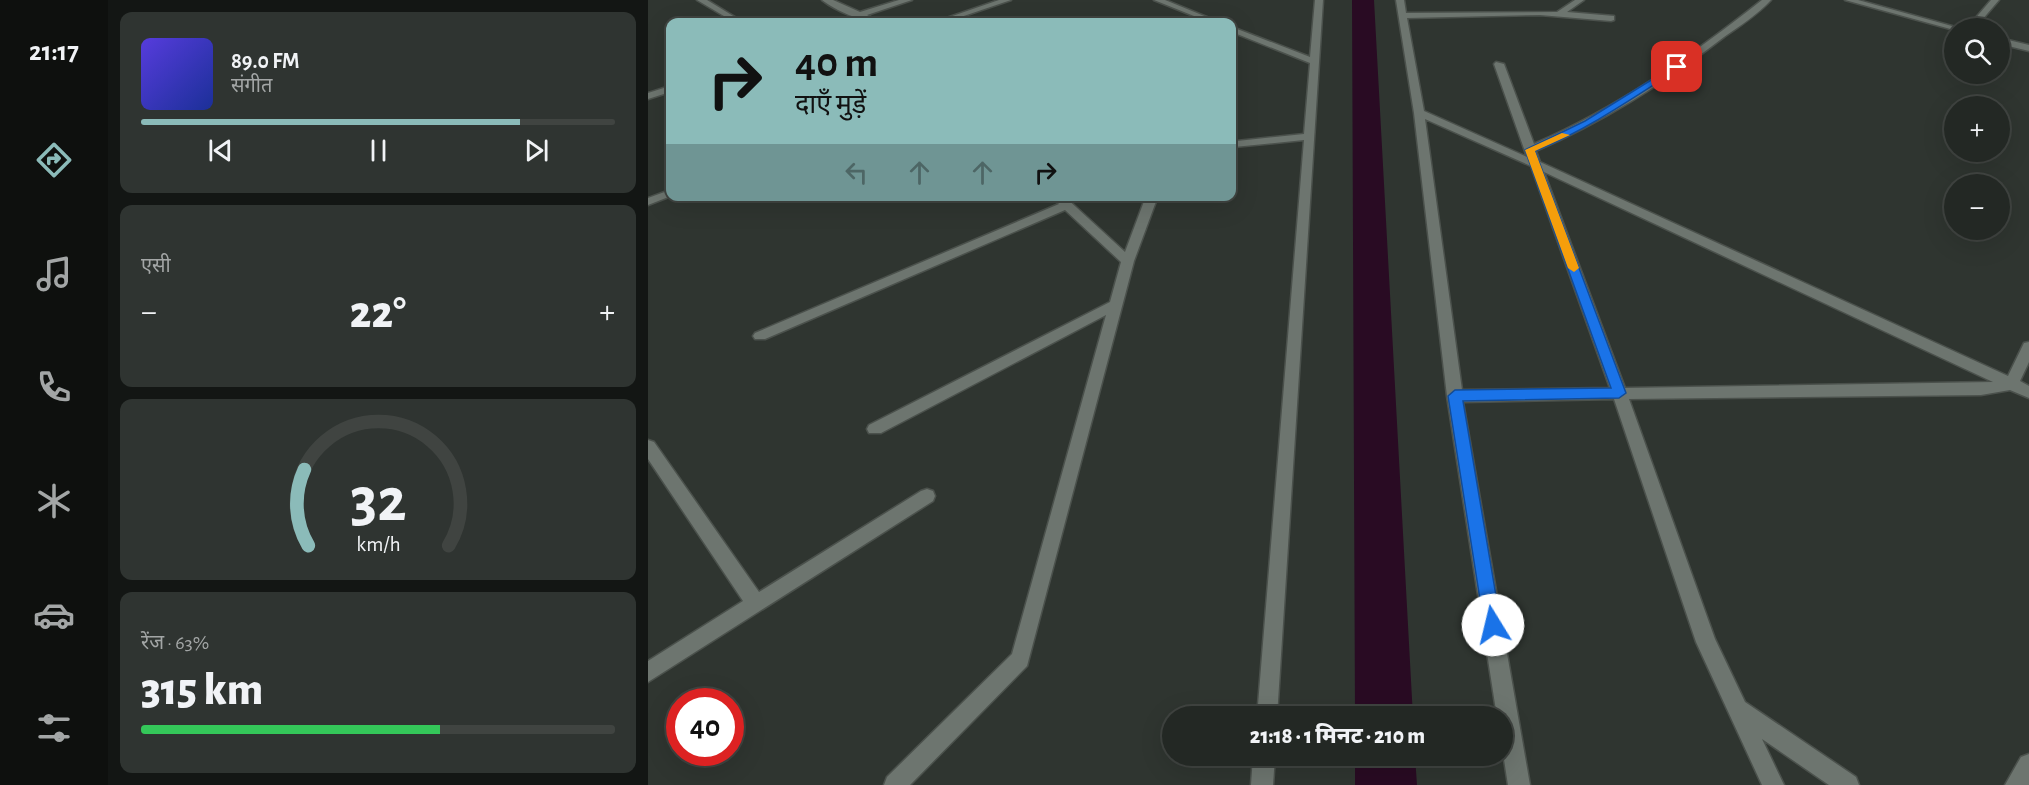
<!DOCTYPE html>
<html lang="hi">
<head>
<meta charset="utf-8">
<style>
  :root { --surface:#232824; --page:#2f3431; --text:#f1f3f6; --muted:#a3a6a6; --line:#404441; --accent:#8bbbb9 }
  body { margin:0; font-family:"Alegreya Sans","Noto Sans Devanagari",sans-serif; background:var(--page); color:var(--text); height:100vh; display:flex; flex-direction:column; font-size:22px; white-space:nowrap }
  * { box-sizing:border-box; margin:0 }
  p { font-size:20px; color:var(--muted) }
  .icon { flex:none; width:33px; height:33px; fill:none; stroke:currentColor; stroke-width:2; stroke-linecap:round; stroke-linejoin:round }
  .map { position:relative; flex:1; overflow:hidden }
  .drawer { display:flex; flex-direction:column; gap:12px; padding:12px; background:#131614; width:540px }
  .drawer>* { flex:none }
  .guide { position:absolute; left:18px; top:18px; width:570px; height:183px; border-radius:12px; box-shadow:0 6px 24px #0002,0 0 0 2px var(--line); background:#8bbbb9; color:#111; overflow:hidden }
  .controls { position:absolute; left:1296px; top:18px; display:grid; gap:12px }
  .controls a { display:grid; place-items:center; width:66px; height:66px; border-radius:50%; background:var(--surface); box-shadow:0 6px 24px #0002,0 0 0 2px var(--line); font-size:30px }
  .speed { position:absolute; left:18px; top:688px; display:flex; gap:12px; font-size:30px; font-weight:700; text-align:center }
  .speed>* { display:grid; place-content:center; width:78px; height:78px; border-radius:50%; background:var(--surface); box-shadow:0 6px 24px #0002,0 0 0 2px var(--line); line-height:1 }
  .speed .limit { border:9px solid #d22; background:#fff; color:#111 }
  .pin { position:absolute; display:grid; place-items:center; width:51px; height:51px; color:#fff; margin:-26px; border-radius:12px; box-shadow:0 3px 9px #0006 }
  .me { position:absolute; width:66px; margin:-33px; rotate:351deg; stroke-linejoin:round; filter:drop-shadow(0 0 4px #0008) }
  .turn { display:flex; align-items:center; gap:21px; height:126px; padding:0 30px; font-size:27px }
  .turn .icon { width:78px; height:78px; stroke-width:2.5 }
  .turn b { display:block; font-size:42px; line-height:51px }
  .lanes { display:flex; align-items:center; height:57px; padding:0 30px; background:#0003; justify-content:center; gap:30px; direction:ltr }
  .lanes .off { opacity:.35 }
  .big { font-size:45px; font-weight:800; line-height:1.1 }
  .drawer .tile { flex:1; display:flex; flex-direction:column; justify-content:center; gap:9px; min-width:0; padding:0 21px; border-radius:12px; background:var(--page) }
  .drawer .dial { align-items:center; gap:0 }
  .dial svg { height:156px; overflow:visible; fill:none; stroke:var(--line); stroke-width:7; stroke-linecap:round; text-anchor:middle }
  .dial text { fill:var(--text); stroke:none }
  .song { display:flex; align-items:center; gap:18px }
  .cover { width:72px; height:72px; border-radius:9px; background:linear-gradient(135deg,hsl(250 70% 55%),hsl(230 70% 35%)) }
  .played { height:6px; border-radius:3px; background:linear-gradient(90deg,var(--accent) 80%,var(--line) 80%) }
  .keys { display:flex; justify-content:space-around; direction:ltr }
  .heat { display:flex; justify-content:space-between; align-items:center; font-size:33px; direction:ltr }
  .charge { height:9px; border-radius:4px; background:linear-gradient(90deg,#34c759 63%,var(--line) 0) }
  .trip { position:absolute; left:514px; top:706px; width:351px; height:60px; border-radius:30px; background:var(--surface); box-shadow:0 6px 24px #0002,0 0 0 2px var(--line); font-weight:800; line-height:60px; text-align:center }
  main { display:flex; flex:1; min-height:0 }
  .tab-bar { display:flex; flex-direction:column; width:108px; justify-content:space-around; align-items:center; background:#0e100e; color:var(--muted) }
  .tab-bar .icon { width:42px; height:42px }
  .tab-bar .on { color:var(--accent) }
  .tab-bar b { font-size:27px; color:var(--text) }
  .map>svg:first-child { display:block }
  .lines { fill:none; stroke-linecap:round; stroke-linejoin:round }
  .canal { fill:#290b23; fill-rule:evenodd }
  .minor-casing { stroke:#4b514c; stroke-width:3 }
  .minor { fill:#6d756f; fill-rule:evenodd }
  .route { fill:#1a73e8; stroke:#114b97; stroke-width:1.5 }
  .slow { fill:#f59e0b }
</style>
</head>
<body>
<main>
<nav class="tab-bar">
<b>21:17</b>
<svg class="icon on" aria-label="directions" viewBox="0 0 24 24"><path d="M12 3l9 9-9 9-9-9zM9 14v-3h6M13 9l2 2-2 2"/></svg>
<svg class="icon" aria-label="music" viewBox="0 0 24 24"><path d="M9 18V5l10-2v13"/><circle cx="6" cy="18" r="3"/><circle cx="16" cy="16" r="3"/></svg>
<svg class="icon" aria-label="phone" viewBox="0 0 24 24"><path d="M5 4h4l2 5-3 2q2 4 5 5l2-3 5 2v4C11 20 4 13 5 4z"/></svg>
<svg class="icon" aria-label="climate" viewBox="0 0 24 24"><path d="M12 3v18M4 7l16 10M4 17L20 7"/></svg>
<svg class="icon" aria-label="car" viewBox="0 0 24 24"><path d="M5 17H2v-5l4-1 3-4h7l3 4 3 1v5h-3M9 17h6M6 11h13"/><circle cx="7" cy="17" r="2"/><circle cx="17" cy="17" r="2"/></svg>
<svg class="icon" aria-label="filters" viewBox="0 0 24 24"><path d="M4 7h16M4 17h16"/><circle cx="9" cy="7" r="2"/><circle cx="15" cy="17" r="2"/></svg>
</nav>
<section class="drawer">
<div class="tile">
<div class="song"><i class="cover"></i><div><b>89.0 FM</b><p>संगीत</p></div></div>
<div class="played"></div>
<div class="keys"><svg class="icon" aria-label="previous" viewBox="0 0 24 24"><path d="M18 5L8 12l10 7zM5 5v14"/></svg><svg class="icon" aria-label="pause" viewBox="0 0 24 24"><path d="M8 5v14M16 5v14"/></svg><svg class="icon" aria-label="next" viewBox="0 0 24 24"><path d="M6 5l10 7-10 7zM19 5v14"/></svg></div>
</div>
<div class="tile"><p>एसी</p>
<div class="heat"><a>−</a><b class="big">22°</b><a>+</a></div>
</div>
<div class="tile dial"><svg viewBox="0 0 100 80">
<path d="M14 69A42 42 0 1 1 86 69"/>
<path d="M14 69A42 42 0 0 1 12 30" stroke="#8bbbb9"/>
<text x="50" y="56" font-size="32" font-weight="700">32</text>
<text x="50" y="72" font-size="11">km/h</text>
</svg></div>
<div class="tile"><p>रेंज · 63%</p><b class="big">315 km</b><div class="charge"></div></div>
</section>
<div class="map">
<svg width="1381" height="785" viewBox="0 0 1381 785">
  <rect width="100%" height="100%" fill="#2f3530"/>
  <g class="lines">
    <path class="canal" d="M704 0H726L765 717H707Z
      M707 756H767L769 785H707Z"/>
    <g class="minor-casing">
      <path id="minor" d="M49 0H59L95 22H86Z
        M174 0H185L212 12 251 0H264L219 15 232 22C214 22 188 11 174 0Z
        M351 0H363L298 22H287Z
        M506 0H517L571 22H561Z
        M667 0H675L629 717H609L656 140 586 147H584V139L589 141 656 134 662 63 584 32V27L662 57Z
        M748 0H756L758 13 909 12 927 0H936L919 12 966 16V20L963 21 892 15 759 18 776 111 879 157 846 64 848 62 856 64 886 144C969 108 1043 56 1114 0H1123C1110 14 1092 26 1076 37 1018 82 956 121 888 151L892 162 1360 376 1376 343 1381 342V362L1372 381 1381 386V398L1362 390 1333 395 981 399 1067 639 1097 702 1208 777 1211 785H1181L1114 739 1136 785H1114L1048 642 966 399 815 402 882 785H860L855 753V717H849L799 396 766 113ZM777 119 883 166 962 388 814 390ZM896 172 1345 382 977 388Z
        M1197 0H1210L1311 28 1306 30Z
        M1343 0H1351L1327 28H1319Z
        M1352 38 1381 45V51L1352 44Z
        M22 86V92L0 99V93Z
        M22 190 23 196 0 205V198Z
        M404 196H416L477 252 498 196H510L486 261 379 666 262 785H236L239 777 364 654 458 315 233 433H221L219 429 221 425 462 302 473 262 417 210 117 339H107L105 336 107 333 411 204Z
        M0 440 6 442 111 592 273 491 279 489 285 491 287 496 285 501 0 682V661L95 601 0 459Z
        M1381 754V785H1357L1373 757Z
        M605 756H627L625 785H603Z"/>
    </g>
    <use href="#minor" class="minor"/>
  </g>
  <path class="route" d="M1029 64 1033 67 1032 68C985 98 939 130 887 151L978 393 971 398 815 401 853 625 851 630 845 633 838 630 836 625 800 396 807 390 963 388 877 150 937 121Z"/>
  <path class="slow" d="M914 133 922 135 887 151 931 268 926 272 920 268 877 150Z"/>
</svg>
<div class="controls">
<a><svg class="icon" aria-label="search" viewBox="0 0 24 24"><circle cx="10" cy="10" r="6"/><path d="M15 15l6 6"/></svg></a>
<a>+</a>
<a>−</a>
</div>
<div class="speed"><div class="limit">40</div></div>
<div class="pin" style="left:1029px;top:67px;background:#d93025"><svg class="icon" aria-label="arrive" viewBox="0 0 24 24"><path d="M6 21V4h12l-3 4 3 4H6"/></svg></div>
<svg class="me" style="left:845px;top:625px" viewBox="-20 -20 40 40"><circle r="19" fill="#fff"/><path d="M0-13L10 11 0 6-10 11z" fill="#1a73e8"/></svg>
<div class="trip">21:18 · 1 मिनट · 210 m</div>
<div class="guide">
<div class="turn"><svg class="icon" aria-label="right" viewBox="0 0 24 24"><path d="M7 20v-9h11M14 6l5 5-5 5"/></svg><div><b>40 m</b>दाएँ मुड़ें</div></div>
<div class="lanes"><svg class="icon off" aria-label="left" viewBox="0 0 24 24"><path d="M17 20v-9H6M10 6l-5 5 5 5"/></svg><svg class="icon off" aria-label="ahead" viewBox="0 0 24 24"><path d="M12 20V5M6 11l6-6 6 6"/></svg><svg class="icon off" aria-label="ahead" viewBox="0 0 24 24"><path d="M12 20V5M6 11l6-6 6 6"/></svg><svg class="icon" aria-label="right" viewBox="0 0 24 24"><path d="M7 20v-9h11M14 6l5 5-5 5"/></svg></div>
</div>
</div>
</main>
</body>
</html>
